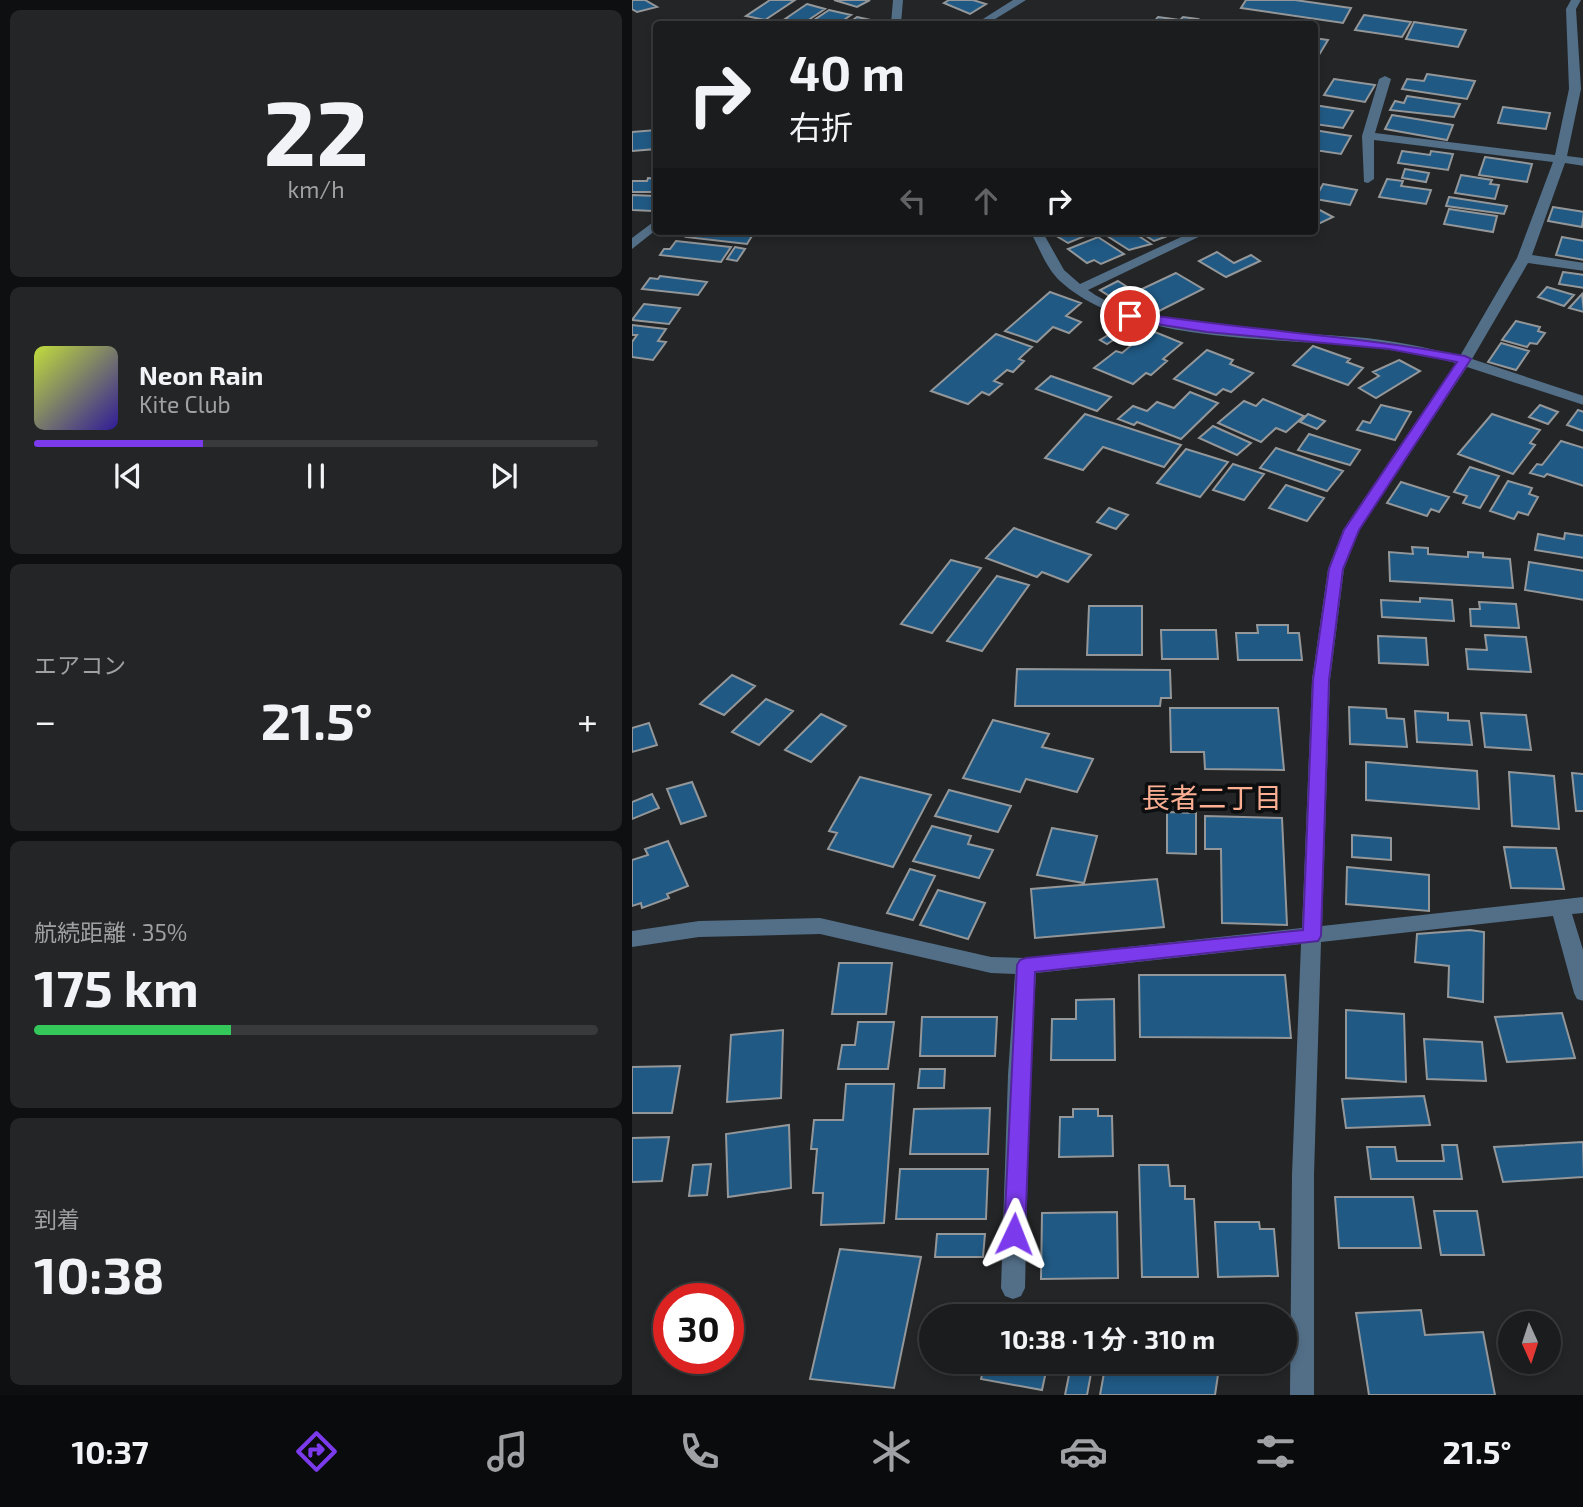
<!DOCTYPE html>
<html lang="ja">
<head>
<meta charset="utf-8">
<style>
  :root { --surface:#1a1c1d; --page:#232526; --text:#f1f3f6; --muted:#9fa1a4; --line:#383a3b; --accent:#7c3aed }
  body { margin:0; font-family:"Exo 2","Noto Sans JP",sans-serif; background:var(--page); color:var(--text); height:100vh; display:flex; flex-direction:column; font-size:26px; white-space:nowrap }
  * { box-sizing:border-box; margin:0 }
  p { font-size:23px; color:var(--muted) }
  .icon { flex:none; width:38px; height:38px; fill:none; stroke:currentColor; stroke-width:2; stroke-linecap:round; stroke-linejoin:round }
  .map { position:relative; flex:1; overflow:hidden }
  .drawer { display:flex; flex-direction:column; gap:10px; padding:10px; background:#0e0f10; width:632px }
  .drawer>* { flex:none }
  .top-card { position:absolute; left:21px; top:21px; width:665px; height:214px; border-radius:7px; box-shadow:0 4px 10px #0003,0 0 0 2px var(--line); background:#1a1c1d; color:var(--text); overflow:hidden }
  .needle { width:46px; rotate:177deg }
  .buttons { position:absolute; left:866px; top:1311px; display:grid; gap:14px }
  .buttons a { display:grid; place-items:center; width:63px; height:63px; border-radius:50%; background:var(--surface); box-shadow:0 4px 10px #0003,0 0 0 2px var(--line); font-size:35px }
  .speed { position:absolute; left:21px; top:1283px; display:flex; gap:14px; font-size:35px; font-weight:700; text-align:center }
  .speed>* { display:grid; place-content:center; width:91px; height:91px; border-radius:50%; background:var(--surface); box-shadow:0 4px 10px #0003,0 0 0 2px var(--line); line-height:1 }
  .speed .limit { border:10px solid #d22; background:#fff; color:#111 }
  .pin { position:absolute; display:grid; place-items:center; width:60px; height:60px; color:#fff; margin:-30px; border:4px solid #fff; border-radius:50%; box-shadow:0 2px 7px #0007 }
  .me { position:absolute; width:77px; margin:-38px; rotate:2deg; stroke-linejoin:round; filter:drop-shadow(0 0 5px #0008) }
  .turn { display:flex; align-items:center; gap:24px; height:147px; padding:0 21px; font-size:32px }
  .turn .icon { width:91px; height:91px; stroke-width:2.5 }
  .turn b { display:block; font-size:49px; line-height:60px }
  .lanes { display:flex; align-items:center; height:66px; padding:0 21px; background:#0003; justify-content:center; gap:35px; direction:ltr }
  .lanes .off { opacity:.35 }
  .big { font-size:52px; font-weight:700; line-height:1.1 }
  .drawer .widget { flex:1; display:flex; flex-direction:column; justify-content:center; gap:10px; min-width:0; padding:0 24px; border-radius:10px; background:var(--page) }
  .drawer .dial { align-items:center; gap:0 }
  .dial b { font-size:91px; line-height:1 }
  .song { display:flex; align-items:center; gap:21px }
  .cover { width:84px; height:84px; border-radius:10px; background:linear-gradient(135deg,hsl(70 70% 55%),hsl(250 70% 35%)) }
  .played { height:7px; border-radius:4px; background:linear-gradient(90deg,var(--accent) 30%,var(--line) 30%) }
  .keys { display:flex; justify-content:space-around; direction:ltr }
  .heat { display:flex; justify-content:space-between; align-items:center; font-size:38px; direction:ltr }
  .charge { height:10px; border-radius:5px; background:linear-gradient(90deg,#34c759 35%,var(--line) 0) }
  .trip { position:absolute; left:287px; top:1304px; width:378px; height:70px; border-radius:35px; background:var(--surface); box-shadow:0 4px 10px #0003,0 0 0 2px var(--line); font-weight:700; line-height:70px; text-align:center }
  .menu { display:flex; height:112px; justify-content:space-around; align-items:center; background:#0a0b0c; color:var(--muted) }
  .menu .icon { width:49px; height:49px }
  .menu .selected { color:var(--accent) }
  .menu b { font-size:32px; color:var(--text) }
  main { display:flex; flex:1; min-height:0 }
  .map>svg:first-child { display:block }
  .building { fill:#205984; stroke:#949799; stroke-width:2 }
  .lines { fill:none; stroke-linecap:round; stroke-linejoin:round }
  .street { fill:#536f88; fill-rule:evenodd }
  .route { fill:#7c3aed; stroke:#51269a; stroke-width:2 }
  .labels { text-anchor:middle; stroke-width:7; stroke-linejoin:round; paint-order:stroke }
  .neighbourhood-label { font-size:28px; fill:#fdaf94; stroke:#0d0e0f }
</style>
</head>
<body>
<main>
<section class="drawer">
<div class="widget dial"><b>22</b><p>km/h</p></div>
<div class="widget">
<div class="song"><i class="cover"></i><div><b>Neon Rain</b><p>Kite Club</p></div></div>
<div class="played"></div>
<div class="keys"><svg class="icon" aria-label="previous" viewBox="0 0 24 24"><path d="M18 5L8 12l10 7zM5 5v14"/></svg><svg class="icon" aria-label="pause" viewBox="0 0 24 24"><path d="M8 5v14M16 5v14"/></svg><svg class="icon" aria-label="next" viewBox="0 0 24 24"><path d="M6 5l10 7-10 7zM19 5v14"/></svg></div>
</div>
<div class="widget"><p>エアコン</p>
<div class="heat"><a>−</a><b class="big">21.5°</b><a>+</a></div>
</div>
<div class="widget"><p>航続距離 · 35%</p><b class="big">175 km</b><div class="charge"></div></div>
<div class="widget"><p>到着</p><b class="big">10:38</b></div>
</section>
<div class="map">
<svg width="952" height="1395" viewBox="0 0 952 1395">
  <rect width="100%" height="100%" fill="#232527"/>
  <path class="building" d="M0 0H13L25 7 5 12 0 9Z
    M138 0H163L133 20 114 16Z
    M202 0H238L225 7Z
    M317 0H341L354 4 338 14 312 3Z
    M614 0H663L719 8 711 23 609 8Z
    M175 4 193 9 172 23 153 19Z
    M197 10 219 15 206 24H176Z
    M732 15 779 22 770 37 723 30Z
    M225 17 248 22 215 24Z
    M526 17 548 20 551 17 566 19 562 24H520Z
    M782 22 834 30 826 47 774 39Z
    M682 38 696 40 687 55 682 54Z
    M795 74 843 81 835 99 770 89 775 79 792 81Z
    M702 79 743 85 733 102 692 95Z
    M775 96 828 104 822 117 758 110 763 101 772 103Z
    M682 105 721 111 711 128 682 124Z
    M871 107 918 113 914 129 866 123Z
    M760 115 821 125 815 140 753 129Z
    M24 130V149L0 151V132Z
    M682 130 719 136 709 154 682 150Z
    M770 151 798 155 799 151 821 154 816 170 766 163Z
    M853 157 900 164 895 182 847 175Z
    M773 169 797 173 794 182 770 178Z
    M829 175 860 180 858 184 867 185 863 199 823 193Z
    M16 178 24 179V192H0V181H15Z
    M755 179 771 181 769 186 799 190 794 204 747 197Z
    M691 184 725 190 718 205 683 199Z
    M0 195 24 196 21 211 0 210Z
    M817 197 875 206 872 214 814 206Z
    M682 207 701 217 682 226Z
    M921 207 952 212 950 227 916 221Z
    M817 209 865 216 861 232 812 224Z
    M58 231H123L115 244 54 237Z
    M428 231H461L463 232 436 243 421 234Z
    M486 231H499L519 244 497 250 475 236Z
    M506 231H531L527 233 533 237 522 241Z
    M466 237 492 254 469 264 462 260 455 263 436 249Z
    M930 237 952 241V260L924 255Z
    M44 241 99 247 89 262 28 255 32 249H38Z
    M103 247 113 249 105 261 95 259Z
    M585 252 602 263 619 255 628 261 594 277 567 261Z
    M931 272 952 275V288L927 284Z
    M544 273 571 289 525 312 497 295Z
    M28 276 75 282 66 295 10 289 18 278 26 279Z
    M486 281 500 290 482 299 468 290Z
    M915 287 942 295 932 306 906 297Z
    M418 292 449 303 434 316 449 322 437 333 421 327 405 342 373 331Z
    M950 294 952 312 937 308Z
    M12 304 48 308 37 324 0 320Z
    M884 321 908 327 906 331 913 333 905 344 898 343 895 347 870 340Z
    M0 325 34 329 26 341 34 342 21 360 0 357V342L5 335H0Z
    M491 326 498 329 475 344 468 340Z
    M518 330 550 343 531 359 535 361 519 375 514 373 501 384 462 368 484 351 490 353Z
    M364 334 400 347 387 359 392 361 381 372 375 370 362 381 370 384 357 395 350 392 336 404 299 391Z
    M869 343 897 351 884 370 856 362Z
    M681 346 718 359 715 362 731 368 716 385 661 365Z
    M575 350 601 360 598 364 621 373 599 392 591 389 584 395 542 379Z
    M767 360 788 371 744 398 727 388 747 376 741 372Z
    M419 376 479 397 465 411 404 389Z
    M558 392 586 403 549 439 505 422 502 425 486 419 501 406 515 411 525 402 542 408Z
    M631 399 672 416 654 432 644 428 629 442 586 423 612 401 624 406Z
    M749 405 779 412 763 440 725 430 731 421 738 423Z
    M908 405 926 412 916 424 897 417Z
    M946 410 952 412V431L935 425Z
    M453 414 549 445 532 467 471 447 451 470 413 458Z
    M676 414 693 421 685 429 668 422Z
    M860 414 908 430 898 443 903 445 881 474 826 454Z
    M581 426 619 443 605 455 567 438Z
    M677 434 728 450 718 465 666 450Z
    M929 441 952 448V486L915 474 912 477 898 473 905 464 910 465Z
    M644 448 711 471 695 491 628 468Z
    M554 449 596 462 568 497 525 483Z
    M601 464 632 474 612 500 581 490Z
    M838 467 867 476 848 508 831 503 835 496 822 492Z
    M876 481 900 488 897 494 906 497 896 515 886 512 882 519 858 511Z
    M769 482 817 497 807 512 799 509 795 516 755 503Z
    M654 485 692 498 675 521 637 508Z
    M477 508 496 515 484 529 465 522Z
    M382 528 433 546 459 555 436 582 410 572 405 577 354 558Z
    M933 533 952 536V558L903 550 906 534 932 539Z
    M780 547 796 548V554L836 557V552L851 553V557L878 559 881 588 758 581 757 552 781 554Z
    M319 560 349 568 300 633 269 624Z
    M897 562 952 571V600L893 590Z
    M365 576 397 585 350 651 315 641Z
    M788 598 820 600 822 621 750 617 749 600 788 602Z
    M847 602 884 604 887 628 839 626 838 609H848Z
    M457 606H510V655H455Z
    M625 625H656V633H667L670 660H606L604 633H626Z
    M529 630H584L586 659H530Z
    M853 635 894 637 899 672 836 669 834 649 855 650Z
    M746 636 794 638 796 665 747 663Z
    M385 669 538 670 539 698H529L528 706H383Z
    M100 675 123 686 92 715 68 704Z
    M134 699 161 711 127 745 100 732Z
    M717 707 754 709 755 718 772 719 775 747 718 744Z
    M538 708H646L652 770 573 769 572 752H539Z
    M783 711 816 713V720L837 721 840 745 785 742Z
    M849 713 894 715 899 750 853 747Z
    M189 714 214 726 179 762 153 750Z
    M361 720 417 734 410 747 461 759 445 792 394 779 388 792 331 778Z
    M17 723 25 745 0 752V728Z
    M734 762 845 771 847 809 734 800Z
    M877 772 922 776 927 829 880 826Z
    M940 773 952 774V811H944Z
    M228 777 299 795 261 867 196 849 205 833 197 831Z
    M60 782 74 816 49 824 35 789Z
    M317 790 379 806 366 832 303 816Z
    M20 794 27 808 0 819V802Z
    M535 812 564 813V854L535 853Z
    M573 816 650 818 655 925 590 923 589 849H573Z
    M300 826 339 836 336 844 361 850 347 878 281 861Z
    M420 828 465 836 452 883 405 875Z
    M720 835 759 838V860L720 857Z
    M36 841 56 886 35 894 37 898 10 908 9 903 0 906V860L16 855 13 849Z
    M872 847 924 848 932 889 879 888Z
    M715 867 797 875V911L714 904Z
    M278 869 303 876 281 920 255 913Z
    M525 879 532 927 403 938 399 889Z
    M306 890 353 903 336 939 288 925Z
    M838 930 852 932 851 1002 816 997 817 966 783 962 785 934Z
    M207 963H260L254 1014H200Z
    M507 975H653L659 1038 508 1037Z
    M482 999 483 1060H419L420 1019H444V1000Z
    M714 1010 772 1014 774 1082 714 1078Z
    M930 1013 943 1058 875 1062 863 1017Z
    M290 1017H365L363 1056H288Z
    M226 1022H262L256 1069H206L210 1045H223Z
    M151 1030 149 1098 95 1102 99 1035Z
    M792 1039 850 1042 854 1081 795 1079Z
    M48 1066 40 1113H0V1067Z
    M288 1069H313L312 1088H286Z
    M214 1084H262L252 1223 189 1225 191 1193H181L185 1149H179L182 1120H211Z
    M792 1096 798 1125 714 1128 710 1099Z
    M358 1108 356 1154H278L282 1109Z
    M441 1109H466V1116H480L481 1156 427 1157 428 1117H441Z
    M157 1125 159 1188 96 1197 94 1134Z
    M37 1137 30 1181 0 1182V1138Z
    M951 1142 952 1177 871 1182 862 1147Z
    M810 1145H825L830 1179H739L735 1147H763L765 1161H812Z
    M79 1164 75 1195 57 1196 61 1165Z
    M507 1165H536L538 1186H553V1199H562L566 1277H510Z
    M268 1169H356L354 1219H264Z
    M703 1197H781L789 1248H707Z
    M802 1211H845L852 1255H809Z
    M485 1212 486 1278 409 1279 410 1213Z
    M583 1222H627L628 1229H642L646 1276 586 1277Z
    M305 1234H353L351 1257H303Z
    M208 1249 289 1257 262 1388 178 1379Z
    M365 1306 425 1316H363Z
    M789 1310 793 1335 851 1332 863 1395H737L724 1313Z
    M353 1362H416L410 1390 349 1379Z
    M474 1362H547L587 1368 583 1395H468Z
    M439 1365 460 1368 455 1395H433Z"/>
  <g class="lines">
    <path class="street" d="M261 0H271L269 24H259Z
      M381 0H394L355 24H343Z
      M939 0H949L944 9 949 89 935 156 952 158V166L933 163 900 255 952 263V271L896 263 840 359 952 396V405L835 367 727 530 712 569 698 680 690 926 952 897V913L940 914 952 953V1001L945 999 942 993 921 916 689 942 682 1175V1395H658L660 1175 669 944 404 973 398 1075 393 1288 389 1296 381 1299 373 1296 369 1288 376 1075 383 974 359 973 188 934 67 937 0 947V931L67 921 188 918 359 957 394 958 670 928 680 680 696 569 711 530 824 363C791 355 758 349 724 346 637 337 495 343 428 281 414 268 407 247 398 231H410L432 270 448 284 562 231H579L456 290C512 332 653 331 723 337 759 340 793 347 828 356L885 258 921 162 742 140V179L736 183 732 182 730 136 747 79 753 76 759 79 743 133 923 155 937 89 934 9Z
      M96 20 108 22 109 24H92V21Z
      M24 220V230L0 249V238Z"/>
  </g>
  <path class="route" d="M498 312C610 330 721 335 833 356L839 359 727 530 711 569 697 680 689 936 686 941 403 972 393 1234 390 1241 382 1244 375 1241 372 1234 385 965 388 960 394 958 671 930 681 680 697 569 712 530 825 362 757 349 575 332 493 319 492 316Z"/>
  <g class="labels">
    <g class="neighbourhood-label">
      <text x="580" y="808">長者二丁目</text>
    </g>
  </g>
</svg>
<div class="buttons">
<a><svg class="needle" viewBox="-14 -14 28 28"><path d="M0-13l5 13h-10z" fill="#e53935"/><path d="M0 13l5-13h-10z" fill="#9fa1a4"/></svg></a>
</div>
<div class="speed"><div class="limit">30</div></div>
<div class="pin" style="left:498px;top:316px;background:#d93025"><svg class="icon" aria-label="arrive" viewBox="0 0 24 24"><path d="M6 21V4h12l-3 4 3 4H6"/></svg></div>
<svg class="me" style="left:382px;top:1234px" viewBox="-20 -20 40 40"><path d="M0-17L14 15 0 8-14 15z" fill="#7c3aed" stroke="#fff" stroke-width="4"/></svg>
<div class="trip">10:38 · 1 分 · 310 m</div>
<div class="top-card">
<div class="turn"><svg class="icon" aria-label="right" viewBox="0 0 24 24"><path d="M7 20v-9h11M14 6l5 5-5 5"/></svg><div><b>40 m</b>右折</div></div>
<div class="lanes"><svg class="icon off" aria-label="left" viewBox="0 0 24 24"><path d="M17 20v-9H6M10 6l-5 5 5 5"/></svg><svg class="icon off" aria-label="ahead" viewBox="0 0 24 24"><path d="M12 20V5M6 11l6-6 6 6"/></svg><svg class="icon" aria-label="right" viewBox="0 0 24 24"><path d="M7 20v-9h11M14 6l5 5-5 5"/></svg></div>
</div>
</div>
</main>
<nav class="menu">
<b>10:37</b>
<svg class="icon selected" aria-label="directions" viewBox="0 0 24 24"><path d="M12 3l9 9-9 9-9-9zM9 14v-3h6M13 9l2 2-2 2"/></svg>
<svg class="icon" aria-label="music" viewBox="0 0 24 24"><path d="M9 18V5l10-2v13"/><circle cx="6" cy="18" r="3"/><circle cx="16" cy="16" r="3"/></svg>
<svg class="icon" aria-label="phone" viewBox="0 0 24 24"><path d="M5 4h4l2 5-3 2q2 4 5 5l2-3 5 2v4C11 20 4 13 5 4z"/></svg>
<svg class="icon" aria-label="climate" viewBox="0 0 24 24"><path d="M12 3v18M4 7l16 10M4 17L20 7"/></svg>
<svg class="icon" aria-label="car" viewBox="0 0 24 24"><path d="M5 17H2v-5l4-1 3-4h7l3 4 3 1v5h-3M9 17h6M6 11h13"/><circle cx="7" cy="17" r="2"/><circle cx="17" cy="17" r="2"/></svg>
<svg class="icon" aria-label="filters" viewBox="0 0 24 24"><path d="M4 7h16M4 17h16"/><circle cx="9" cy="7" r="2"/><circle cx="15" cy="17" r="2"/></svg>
<b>21.5°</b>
</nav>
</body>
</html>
